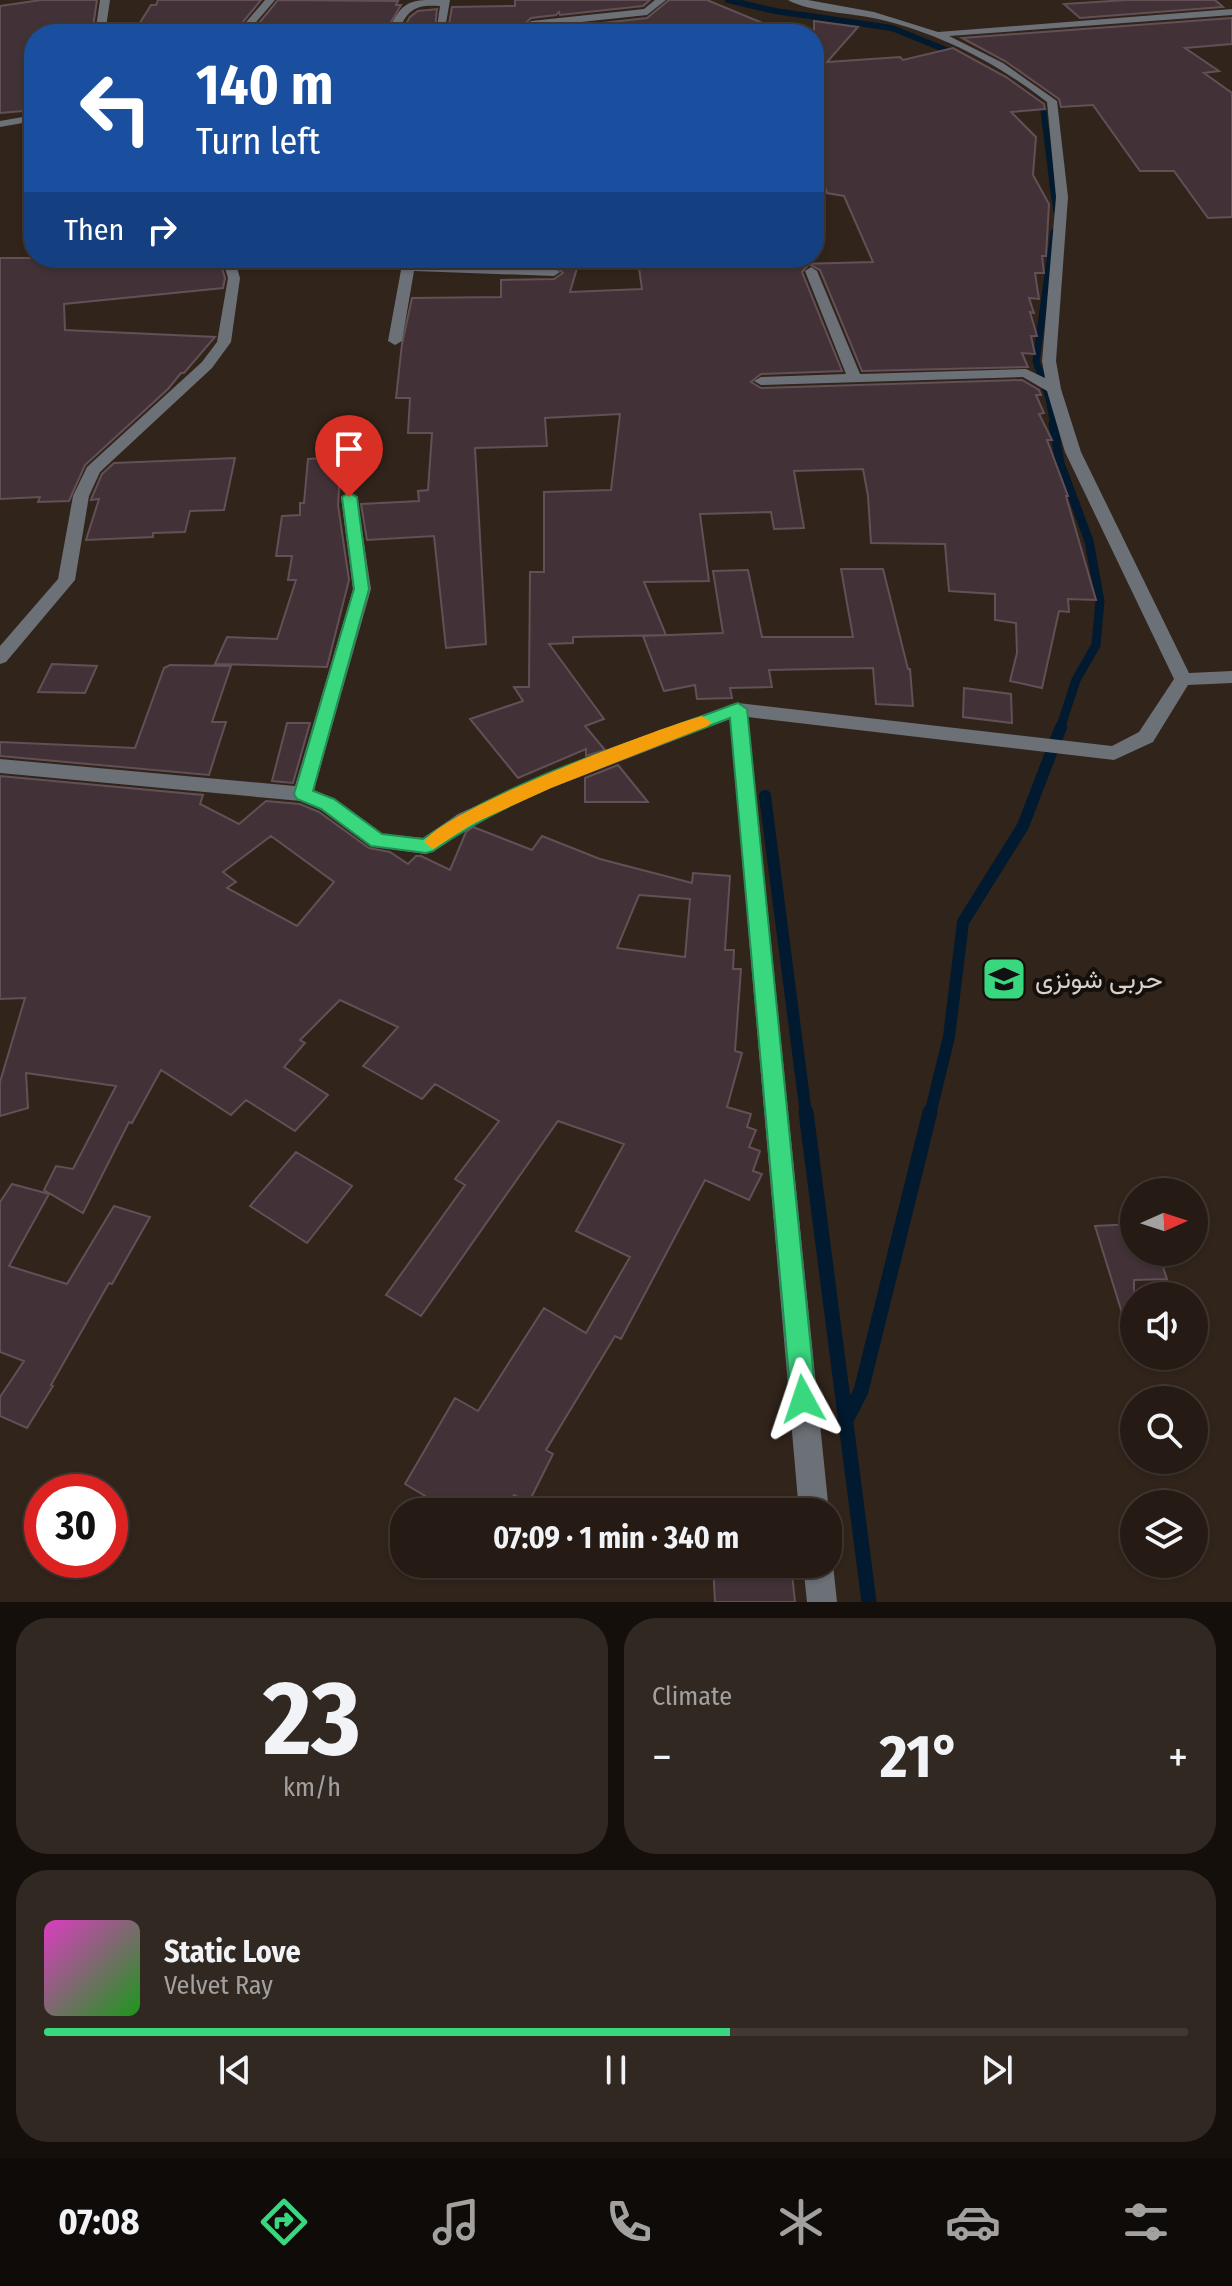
<!DOCTYPE html>
<html lang="en">
<head>
<meta charset="utf-8">
<style>
  :root { --surface:#251b14; --page:#312822; --text:#f1f3f6; --muted:#a3a1a0; --line:#423934; --accent:#39d87f }
  body { margin:0; font-family:"Fira Sans Condensed",Vazirmatn,sans-serif; background:var(--page); color:var(--text); height:100vh; display:flex; flex-direction:column; font-size:30px; white-space:nowrap }
  * { box-sizing:border-box; margin:0 }
  p { font-size:26px; color:var(--muted) }
  .icon { flex:none; width:44px; height:44px; fill:none; stroke:currentColor; stroke-width:2; stroke-linecap:round; stroke-linejoin:round }
  .map { position:relative; height:1602px; overflow:hidden }
  .sheet { display:flex; flex-direction:column; gap:16px; padding:16px; background:#140f0b; flex:1 }
  .sheet>* { flex:none }
  .banner { position:absolute; left:24px; top:24px; width:800px; height:244px; border-radius:32px; box-shadow:0 2px 6px #0004,0 0 0 2px var(--line); background:#1a4fa0; color:#fff; overflow:hidden }
  .needle { width:52px; rotate:87deg }
  .controls { position:absolute; left:1120px; top:1178px; display:grid; gap:16px }
  .controls a { display:grid; place-items:center; width:88px; height:88px; border-radius:50%; background:var(--surface); box-shadow:0 2px 6px #0004,0 0 0 2px var(--line); font-size:40px }
  .speed { position:absolute; left:24px; top:1474px; display:flex; gap:16px; font-size:40px; font-weight:700; text-align:center }
  .speed>* { display:grid; place-content:center; width:104px; height:104px; border-radius:50%; background:var(--surface); box-shadow:0 2px 6px #0004,0 0 0 2px var(--line); line-height:1 }
  .speed .limit { border:12px solid #d22; background:#fff; color:#111 }
  .pin { position:absolute; display:grid; place-items:center; width:68px; height:68px; color:#fff; margin:-82px -34px; border-radius:50% 50% 50% 0; rotate:-45deg; box-shadow:0 0 8px #0007 }
  .pin .icon { rotate:45deg }
  .me { position:absolute; width:88px; margin:-44px; rotate:355deg; stroke-linejoin:round; filter:drop-shadow(0 0 6px #0008) }
  .turn { display:flex; align-items:center; gap:28px; height:168px; padding:0 40px; font-size:36px }
  .turn .icon { width:104px; height:104px; stroke-width:2.5 }
  .turn b { display:block; font-size:56px; line-height:68px }
  .then { display:flex; align-items:center; height:76px; padding:0 40px; background:#0003; gap:16px; font-size:30px }
  .big { font-size:60px; font-weight:700; line-height:1.1 }
  .sheet .widget { flex:1; display:flex; flex-direction:column; justify-content:center; gap:12px; min-width:0; padding:0 28px; border-radius:32px; background:var(--page) }
  .sheet .dial { align-items:center; gap:0 }
  .dial b { font-size:104px; line-height:1 }
  .song { display:flex; align-items:center; gap:24px }
  .cover { width:96px; height:96px; border-radius:12px; background:linear-gradient(135deg,hsl(310 70% 55%),hsl(120 70% 35%)) }
  .played { height:8px; border-radius:4px; background:linear-gradient(90deg,var(--accent) 60%,var(--line) 60%) }
  .keys { display:flex; justify-content:space-around; direction:ltr }
  .heat { display:flex; justify-content:space-between; align-items:center; font-size:44px; direction:ltr }
  .sheet .tiles { flex:1; display:grid; gap:16px; grid-template-columns:1fr 1fr }
  .widget:last-child { grid-column:span 2 }
  .trip { position:absolute; left:390px; top:1498px; width:452px; height:80px; border-radius:32px; background:var(--surface); box-shadow:0 2px 6px #0004,0 0 0 2px var(--line); font-weight:700; line-height:80px; text-align:center }
  .tab-bar { display:flex; height:128px; justify-content:space-around; align-items:center; background:#0f0b08; color:var(--muted) }
  .tab-bar .icon { width:56px; height:56px }
  .tab-bar .current { color:var(--accent) }
  .tab-bar b { font-size:36px; color:var(--text) }
  .map>svg:first-child { display:block }
  .lines { fill:none; stroke-linecap:round; stroke-linejoin:round }
  .stream-far4 { stroke:#011a2f; stroke-width:6 }
  .stream-far3 { stroke:#011a2f; stroke-width:7 }
  .stream-far2 { stroke:#011a2f; stroke-width:9 }
  .stream-far1 { stroke:#011a2f; stroke-width:12 }
  .stream { stroke:#011a2f; stroke-width:15 }
  .building { fill:#423237; stroke:#625056; stroke-width:2; fill-rule:evenodd }
  .minor { fill:#6c7077; fill-rule:evenodd }
  .route { fill:#39d87f; stroke:#258c53; stroke-width:2 }
  .slow { fill:#f59e0b }
  .labels { text-anchor:middle; stroke-width:8; stroke-linejoin:round; paint-order:stroke }
  .poi-label { font-size:26px; fill:#d9d0ca; stroke:#140f0b; text-anchor:start }
</style>
</head>
<body>
<div class="map">
<svg width="1232" height="1602" viewBox="0 0 1232 1602">
  <rect width="100%" height="100%" fill="#31241b"/>
  <g class="lines">
    <path class="stream-far4" d="M728 0 775 11 892 28 956 54
      M1036 101 1043 107 1053 188"/>
    <path class="stream-far3" d="M1053 186 1057 211
      M1054 426 1049 398 1036 361 1054 232"/>
    <path class="stream-far2" d="M1053 424 1060 463 1089 541 1100 601 1096 645 1076 680 1060 729"/>
    <path class="stream-far1" d="M765 796 806 1114
      M930 1114 949 1037 963 922 1023 826 1061 727"/>
    <path class="stream" d="M806 1112 869 1602
      M846 1420 861 1391 930 1112"/>
  </g>
  <path class="building" d="M41 0H97L92 34H34V110L0 113V6Z
    M158 0H261L233 34H133L151 5H156Z
    M278 0 398 1 396 5H401L384 34H250Z
    M515 0H650L643 6 560 15 559 12 556 15 531 18 514 34H400L410 17 418 11 437 9 435 29 444 32 448 30 452 7 515 6Z
    M669 0H707L789 34H569L566 27 647 18Z
    M1127 0H1215L1223 7 1080 18 1064 4Z
    M1232 18V44L1185 48 1219 71 1204 73 1232 93V217L1208 218 1174 171H1140L1093 105 1061 107 1059 99 1005 61 962 38Z
    M814 21 858 27 827 62 900 57 903 60 953 48 1006 77 1044 104 1045 109 1011 112 1036 137 1033 175 1049 204 1046 256H1042L1044 273H1035L1039 299 1029 298 1034 313 1030 312 1037 336H1031L1035 354 1022 353 1028 367 862 371 820 270 809 264 802 272 842 371 761 374 751 382 761 388 1022 380 1039 390 1041 395H1036L1044 413 1039 414 1052 440H1047L1068 496H1066L1096 600 1068 599 1069 612 1059 611 1042 688 1010 681 1017 653 1016 623 995 620V594L949 591 945 544 871 543 868 496 863 469 794 471 804 528 774 529 771 512 700 514 709 581 644 582 666 635 573 637V643L549 644 604 719 585 726 605 750 586 756V749L518 778 470 719 523 701 514 687H529L530 572H544V492L611 490 620 414 545 418 547 446 475 448 486 644 446 648 434 536 367 540 361 504 419 501 418 491 428 490 432 433H408L410 398H396L402 344 412 298 501 297V280L554 279 563 273 554 265 527 264 530 258H580L570 292 642 289 639 268 755 258H796L799 264 873 262 844 196 827 193 821 174 814 175Z
    M0 258H219L225 278 223 288 64 304 65 330 215 337 184 373H181L168 389 85 465 69 501 38 502 40 497 0 499Z
    M341 457 338 505 349 580 327 667 215 664 227 637 277 639 296 580H288L292 556H276L282 516 300 515V503H304L308 459Z
    M235 458 224 510 190 511 185 532 153 533V537L86 540 99 499 91 500 92 497 102 474 114 463Z
    M841 569H883L908 669H910L913 706 876 704 873 668 769 670 772 687 730 688 732 698 697 699 695 685 664 691 643 636 723 633 713 571 748 570 762 637H853Z
    M52 664 97 666 85 693 38 692Z
    M170 665 231 666 212 722H226L209 775 0 756V742L135 748 164 668Z
    M964 688 1011 694 1012 723 963 717Z
    M287 723H310L293 783 272 781Z
    M618 765 648 802H585V778Z
    M0 776 203 795 200 804 239 824 266 801 300 804 319 812 369 848 390 852 408 864 416 856H421L450 870 466 832 473 827 532 850 542 836 600 859 692 883 693 873 730 876 725 950H734L733 969H741L735 1051 742 1053 727 1107 751 1114 747 1127 756 1130 749 1147 760 1151 753 1171 762 1174 749 1200 705 1180 621 1339 615 1336 546 1450 553 1454 529 1502 514 1495 504 1512H486L461 1497 452 1512 405 1484 455 1398 478 1411 544 1308 586 1333 630 1257 576 1231 624 1144 558 1121 421 1316 386 1295 465 1185 455 1179 499 1121 435 1084 422 1099 363 1066 398 1027 340 1000 300 1040 305 1043 284 1067 328 1095 295 1131 246 1100 231 1115 161 1070 132 1123 129 1122 83 1213 44 1190 56 1166 73 1169 116 1086 26 1073 28 1108 0 1116V1082L25 998 0 999ZM271 836 334 882 297 926 227 888 236 882 223 872ZM639 895 690 899 685 957 617 948Z
    M296 1152 352 1186 307 1243 250 1206Z
    M12 1184 49 1194 9 1266 67 1284 114 1206 150 1217 112 1284 109 1283 51 1385 53 1386 27 1428 0 1416V1397L24 1361 0 1352V1202Z
    M1134 1224V1252H1158L1167 1279 1134 1280V1328L1127 1329 1095 1226Z
    M713 1564H791L795 1602H715Z"/>
  <g class="lines">
    <path class="minor" d="M100 0H110L105 34H95Z
      M265 0H275L246 34H236Z
      M426 0H450L445 29 437 27 440 6C413 4 407 11 397 34H387C396 14 402 0 426 0Z
      M655 0H666L647 15 534 27 527 34H517L531 21 644 9Z
      M788 0H808L874 12 938 32 1232 9V15L949 36 1003 63 1057 101 1068 197 1056 361 1061 389 1081 452 1189 673 1232 671V683L1188 685 1153 742 1114 760 748 717 829 1512 828 1514 799 1512 730 719 551 788 472 824 426 854 371 846 320 809 301 801 0 773V759L295 786 353 589 341 497 349 492 357 497 371 589 314 790 334 799 383 834 423 838 458 814 537 778 738 703 1112 746 1139 732 1174 679 1065 452 1047 391 1023 377 761 385 754 381 761 377 846 374 805 271 811 267 817 271 860 374 1026 369 1045 378 1042 361 1056 197 1047 102C997 63 939 33 878 19 852 13 809 12 788 0Z
      M34 115V121L0 127V121Z
      M222 258 554 268 560 272 554 276 414 271 402 341 395 345 388 341 401 270 237 268 240 278 231 342 212 368 100 472 89 496 75 580 6 662 0 664V646L58 579 73 496 87 467 202 362 217 342 228 278Z
      M828 1553 833 1564 837 1602H807L803 1564H828Z"/>
  </g>
  <path class="route" d="M349 493 357 497 369 589 313 791 334 799 382 834 423 839C514 776 629 744 732 705L738 703 747 709 816 1399 812 1408 803 1412 794 1408 791 1399 730 718C630 757 521 789 433 851L426 853 371 846 321 809 297 799 294 794 354 589 342 497Z"/>
  <path class="slow" d="M702 716 711 722 708 726 551 788 472 824 433 849 424 842C442 810 658 728 702 716Z"/>
  <defs>
    <g id="university-square" transform="scale(2.3)"><rect x="-9" y="-9" width="18" height="18" rx="4" fill="#39d87f" stroke="#140f0b"/><path d="M0-5L7-2L0 1L-7-2ZM-4 1L0 2.5L4 1V4Q0 6-4 4Z" fill="#111"/></g>
  </defs>
  <g fill-rule="evenodd">
    <use href="#university-square" x="1004" y="979"/>
  </g>
  <g class="labels">
    <g class="poi-label">
      <text x="1035" y="988">حربی شونزی</text>
    </g>
  </g>
</svg>
<div class="controls">
<a><svg class="needle" viewBox="-14 -14 28 28"><path d="M0-13l5 13h-10z" fill="#e53935"/><path d="M0 13l5-13h-10z" fill="#a3a1a0"/></svg></a>
<a><svg class="icon" aria-label="sound" viewBox="0 0 24 24"><path d="M4 9h4l5-4v14l-5-4H4zM17 9q2 3 0 6"/></svg></a>
<a><svg class="icon" aria-label="search" viewBox="0 0 24 24"><circle cx="10" cy="10" r="6"/><path d="M15 15l6 6"/></svg></a>
<a><svg class="icon" aria-label="layers" viewBox="0 0 24 24"><path d="M12 4l9 5-9 5-9-5zM3 14l9 5 9-5"/></svg></a>
</div>
<div class="speed"><div class="limit">30</div></div>
<div class="pin" style="left:349px;top:497px;background:#d93025"><svg class="icon" aria-label="arrive" viewBox="0 0 24 24"><path d="M6 21V4h12l-3 4 3 4H6"/></svg></div>
<svg class="me" style="left:803px;top:1399px" viewBox="-20 -20 40 40"><path d="M0-17L14 15 0 8-14 15z" fill="#39d87f" stroke="#fff" stroke-width="4"/></svg>
<div class="trip">07:09 · 1 min · 340 m</div>
<div class="banner">
<div class="turn"><svg class="icon" aria-label="left" viewBox="0 0 24 24"><path d="M17 20v-9H6M10 6l-5 5 5 5"/></svg><div><b>140 m</b>Turn left</div></div>
<div class="then">Then<svg class="icon" aria-label="right" viewBox="0 0 24 24"><path d="M7 20v-9h11M14 6l5 5-5 5"/></svg></div>
</div>
</div>
<section class="sheet">
<div class="tiles">
<div class="widget dial"><b>23</b><p>km/h</p></div>
<div class="widget"><p>Climate</p>
<div class="heat"><a>−</a><b class="big">21°</b><a>+</a></div>
</div>
<div class="widget">
<div class="song"><i class="cover"></i><div><b>Static Love</b><p>Velvet Ray</p></div></div>
<div class="played"></div>
<div class="keys"><svg class="icon" aria-label="previous" viewBox="0 0 24 24"><path d="M18 5L8 12l10 7zM5 5v14"/></svg><svg class="icon" aria-label="pause" viewBox="0 0 24 24"><path d="M8 5v14M16 5v14"/></svg><svg class="icon" aria-label="next" viewBox="0 0 24 24"><path d="M6 5l10 7-10 7zM19 5v14"/></svg></div>
</div>
</div>
</section>
<nav class="tab-bar">
<b>07:08</b>
<svg class="icon current" aria-label="directions" viewBox="0 0 24 24"><path d="M12 3l9 9-9 9-9-9zM9 14v-3h6M13 9l2 2-2 2"/></svg>
<svg class="icon" aria-label="music" viewBox="0 0 24 24"><path d="M9 18V5l10-2v13"/><circle cx="6" cy="18" r="3"/><circle cx="16" cy="16" r="3"/></svg>
<svg class="icon" aria-label="phone" viewBox="0 0 24 24"><path d="M5 4h4l2 5-3 2q2 4 5 5l2-3 5 2v4C11 20 4 13 5 4z"/></svg>
<svg class="icon" aria-label="climate" viewBox="0 0 24 24"><path d="M12 3v18M4 7l16 10M4 17L20 7"/></svg>
<svg class="icon" aria-label="car" viewBox="0 0 24 24"><path d="M5 17H2v-5l4-1 3-4h7l3 4 3 1v5h-3M9 17h6M6 11h13"/><circle cx="7" cy="17" r="2"/><circle cx="17" cy="17" r="2"/></svg>
<svg class="icon" aria-label="filters" viewBox="0 0 24 24"><path d="M4 7h16M4 17h16"/><circle cx="9" cy="7" r="2"/><circle cx="15" cy="17" r="2"/></svg>
</nav>
</body>
</html>
